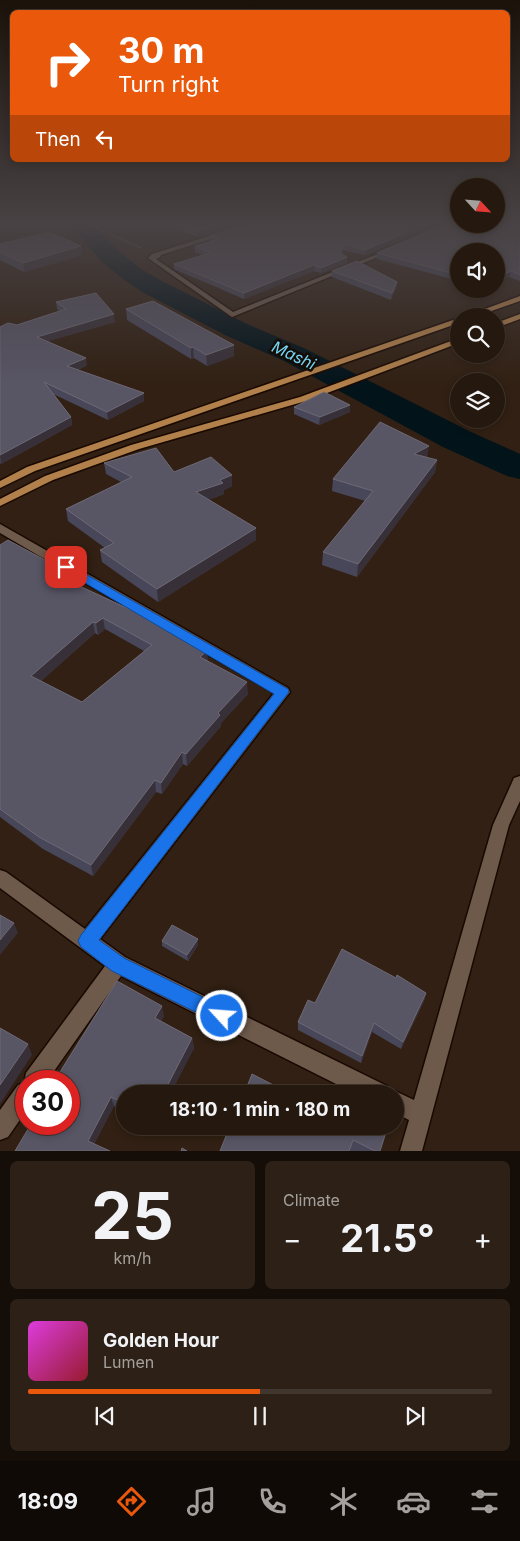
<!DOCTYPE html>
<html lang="en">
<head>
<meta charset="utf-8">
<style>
  :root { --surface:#25180e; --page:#2d2117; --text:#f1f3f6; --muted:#a3a09e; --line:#42372e; --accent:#ea580c }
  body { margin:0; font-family:Inter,sans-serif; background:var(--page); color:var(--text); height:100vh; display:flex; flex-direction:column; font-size:19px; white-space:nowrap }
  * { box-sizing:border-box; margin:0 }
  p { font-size:16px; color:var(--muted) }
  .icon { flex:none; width:28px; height:28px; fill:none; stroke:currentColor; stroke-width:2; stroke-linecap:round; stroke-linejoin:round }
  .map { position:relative; height:1151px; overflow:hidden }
  .sheet { display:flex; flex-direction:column; gap:10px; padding:10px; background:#140d08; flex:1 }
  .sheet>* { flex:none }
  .top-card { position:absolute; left:10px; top:10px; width:500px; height:152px; border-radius:8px; box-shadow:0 2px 8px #0003,0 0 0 1px var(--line); background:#ea580c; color:#fff; overflow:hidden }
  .needle { width:32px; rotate:116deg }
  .tools { position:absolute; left:450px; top:178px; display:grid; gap:10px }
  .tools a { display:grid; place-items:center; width:55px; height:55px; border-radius:50%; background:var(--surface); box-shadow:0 2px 8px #0003,0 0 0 1px var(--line); font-size:25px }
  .speed { position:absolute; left:15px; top:1070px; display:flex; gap:10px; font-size:25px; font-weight:700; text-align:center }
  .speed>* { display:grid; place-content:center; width:65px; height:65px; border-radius:50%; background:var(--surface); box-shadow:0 2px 8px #0003,0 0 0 1px var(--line); line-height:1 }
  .speed .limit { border:8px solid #d22; background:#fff; color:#111 }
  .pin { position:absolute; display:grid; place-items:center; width:42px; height:42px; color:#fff; margin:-21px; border-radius:10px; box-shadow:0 2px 8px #0006 }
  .me { position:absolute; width:55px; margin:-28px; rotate:296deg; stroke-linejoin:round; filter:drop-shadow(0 0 4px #0008) }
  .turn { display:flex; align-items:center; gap:18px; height:105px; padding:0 25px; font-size:22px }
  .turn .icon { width:65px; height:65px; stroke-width:2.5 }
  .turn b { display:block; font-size:35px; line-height:42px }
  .then { display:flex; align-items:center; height:48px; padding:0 25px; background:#0003; gap:10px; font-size:19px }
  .big { font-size:38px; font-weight:700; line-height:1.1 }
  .sheet .widget { flex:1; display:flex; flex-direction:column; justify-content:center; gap:8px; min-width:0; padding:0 18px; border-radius:8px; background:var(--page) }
  .sheet .dial { align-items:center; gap:0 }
  .dial b { font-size:65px; line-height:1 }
  .song { display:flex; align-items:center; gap:15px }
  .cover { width:60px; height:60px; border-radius:8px; background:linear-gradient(135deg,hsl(300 70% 55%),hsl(350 70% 35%)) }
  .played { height:5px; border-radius:2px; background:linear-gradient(90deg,var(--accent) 50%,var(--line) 50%) }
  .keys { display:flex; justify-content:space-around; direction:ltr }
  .heat { display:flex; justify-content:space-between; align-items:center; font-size:28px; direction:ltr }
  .sheet .tiles { flex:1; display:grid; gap:10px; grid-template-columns:1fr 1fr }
  .widget:last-child { grid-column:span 2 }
  .trip { position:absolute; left:116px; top:1085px; width:288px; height:50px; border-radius:25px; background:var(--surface); box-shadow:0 2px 8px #0003,0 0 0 1px var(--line); font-weight:700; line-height:50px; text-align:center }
  .menu { display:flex; height:80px; justify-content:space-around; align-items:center; background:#0f0a06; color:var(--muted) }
  .menu .icon { width:35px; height:35px }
  .menu .selected { color:var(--accent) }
  .menu b { font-size:22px; color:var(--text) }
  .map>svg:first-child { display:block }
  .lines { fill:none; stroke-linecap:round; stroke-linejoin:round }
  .river { fill:#02131a; fill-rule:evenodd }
  .minor-casing { stroke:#190901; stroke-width:3 }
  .major-casing { stroke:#190901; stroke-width:3 }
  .path { stroke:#7a6b5f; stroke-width:2; stroke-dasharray:1 1; stroke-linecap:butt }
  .minor { fill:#6e5a4b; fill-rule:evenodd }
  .major { fill:#b2804a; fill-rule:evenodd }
  .wall { fill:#484659; fill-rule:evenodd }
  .shaded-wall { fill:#383038 }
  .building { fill:#585565; stroke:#6e6975; fill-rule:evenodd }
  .route { fill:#1a73e8; stroke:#114b97 }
  .labels { text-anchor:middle; stroke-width:5; stroke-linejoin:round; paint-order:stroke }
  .far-water-label { font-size:16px; font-style:italic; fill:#74d5f5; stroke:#140c07 }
</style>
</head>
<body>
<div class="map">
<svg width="520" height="1151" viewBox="0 0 520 1151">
  <rect width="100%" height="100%" fill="#312013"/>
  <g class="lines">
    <path class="river" d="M70 224H94L120 252 141 269 162 281 247 324 306 349 469 431 520 454V479L507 476 443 447 284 361 227 336 144 293 123 279 102 262Z"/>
    <g class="minor-casing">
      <path id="minor" d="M247 224H258L161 255 160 257 156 259 233 312 390 249 395 250 232 317 148 258 152 254Z
        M0 524 288 688 290 692 100 939 125 957 387 1086 390 1093 395 1091 414 1100 493 825 514 778 520 776V801L509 825 422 1151H400L409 1120 395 1113V1094H356L121 976 47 1081H26V1111L8 1137 0 1140V1110L18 1085 24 1083 26 1073 105 966 0 888V870L6 872 85 929 274 693 0 533Z"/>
    </g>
    <g class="major-casing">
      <path id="major" d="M520 296V301L477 316H466Z
        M520 314V319L496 328V323Z
        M459 318V323L35 471 0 488V481L27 467Z
        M459 338V343L306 401 139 449 53 480 0 506V499L45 476 131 445 300 397Z"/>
    </g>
    <path class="path" d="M89 224 141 248"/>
    <use href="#minor" class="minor"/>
    <use href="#major" class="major"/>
  </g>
  <path class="wall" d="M161 224H239L198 237Z
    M246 224H439L365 255 343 250 342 254 347 257V263L321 273 314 271 244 299 174 269V264L202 255 195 252V246L210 241 209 236Z
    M520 224V281L509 277 496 251H459V281L377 259V253Z
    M0 244 82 255 24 272 0 260Z
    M332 271 397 282 396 288 391 300 332 277Z
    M56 302 115 322 48 341 87 365 78 370 144 401 108 420 53 394 71 417 72 425 1 464 0 463V327L17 325 60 311 57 309Z
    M126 309 234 345V356L207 366 194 358 191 359 127 320Z
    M350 405V412L319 425 294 414V407Z
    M427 458 437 460 435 472 357 577 322 565 323 552 365 501 332 491 333 479Z
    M104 463 174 472 232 486 224 490V494L208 500 256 528V540L158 602 102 562 100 550 105 548 68 521 66 509 121 482 106 474Z
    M0 545 80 579 81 587 208 662 248 694 221 723V726L187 766 183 764 162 794 156 792 93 876 43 849 0 817ZM105 629 144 651 82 702 41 681 95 633 98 635Z
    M162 941 198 945 188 961 162 946Z
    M396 978 426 993 424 1001 401 1049 372 1032 361 1063 298 1030V1022L315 1003Z
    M164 1016 161 1021 192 1038 194 1048 170 1094H125V1112L114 1106 94 1144 15 1151Z
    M388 1126 380 1151H220Z"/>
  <path class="shaded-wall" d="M222 224H239L198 237V232Z
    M427 224H439L365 255V250Z
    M344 244 343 250 340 259V253Z
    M81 246 82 255 24 272 23 263Z
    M347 257V263L321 273V268Z
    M314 265V271L244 299V293Z
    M511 271 509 277 496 283V278Z
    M397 282 396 288 391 300 392 293Z
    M114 314 115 322 38 344 37 337Z
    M234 345V356L207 366 206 355Z
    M193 347 194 358 191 359V348Z
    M86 358 87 365 69 374 67 366Z
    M144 393V401L108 420 107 412Z
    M350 405V412L319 425 320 417Z
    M71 417 72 425 1 464 0 455Z
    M429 446 427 458 414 454Z
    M437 460 435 472 357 577 358 564Z
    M232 475V486L224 490V494L197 504 196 492 220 480Z
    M256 528V540L158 602 157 589Z
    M80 579 82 590 73 583Z
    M103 618 105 629 98 635 96 623Z
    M93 622 95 633 34 687 31 676Z
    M207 651 208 662 200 657Z
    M247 682 248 694 221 723V726L187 766 186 754 218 713Z
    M182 752 183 764 162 794 161 783Z
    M155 780 156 792 93 876 91 865Z
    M14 923 18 933 0 955V940Z
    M198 939V945L188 961 187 955Z
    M426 993 424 1001 401 1049 403 1042Z
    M162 1006 164 1016 157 1028 155 1018Z
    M374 1023 372 1032 361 1063 362 1056Z
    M192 1038 194 1048 170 1094H163Z
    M28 1044 32 1055 0 1104V1085Z
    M111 1097 114 1106 91 1150 88 1141Z"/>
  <path class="building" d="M176 224H222L198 232Z
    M246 224H427L365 250 344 244 340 253 347 257 321 268 314 265 244 293 174 264 210 253 195 246 219 239 209 236Z
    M445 224H520V275L511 271 496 278V251H459V275L377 253Z
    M49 232 81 246 23 263 0 252V244Z
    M357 261 397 282 392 293 332 271Z
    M96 293 114 314 37 337 86 358 67 366 144 393 107 412 44 382 71 417 0 455V327L8 323 17 325 66 309 56 302Z
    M153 301 234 345 206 355 193 347 191 348 126 309Z
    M324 392 350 405 320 417 294 407Z
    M380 422 429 446 414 454 437 460 358 564 323 552 373 491 333 479Z
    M156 448 174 472 211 457 232 475 220 480 223 483 196 492 256 528 157 589 100 550 114 543 66 509 132 477 104 463Z
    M8 540 80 579 73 583 144 616 207 651 200 657 247 682 218 713 220 715 186 754 182 752 161 783 155 780 91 865 39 837 0 809V545ZM103 618 152 645 82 702 31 676 93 622 96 623Z
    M0 915 14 923 0 940Z
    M172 925 198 939 187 955 162 941Z
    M342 949 396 978 397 975 426 993 403 1042 374 1023 362 1056 298 1022 308 1000 315 1003Z
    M117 981 162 1006 155 1018 192 1038 163 1094H125V1104L111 1097 88 1141 110 1151H15L31 1124H69V1081H55L63 1067Z
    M0 1028 28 1044 0 1085Z
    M252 1074 291 1094H244Z
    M230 1126H388L380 1151H375L353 1140 349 1151H220Z
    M182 1148 187 1151H181Z"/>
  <linearGradient id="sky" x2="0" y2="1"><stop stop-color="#1b120a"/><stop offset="0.58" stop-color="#484244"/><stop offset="1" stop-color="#484244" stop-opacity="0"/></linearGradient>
  <rect width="520" height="386" fill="url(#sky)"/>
  <path class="route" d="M66 563 288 689 289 692 99 940 124 958 229 1010 231 1016 229 1023 222 1025 112 971 81 947 78 941 81 935 274 694 63 570 61 567 63 564Z"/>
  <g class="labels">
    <g class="far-water-label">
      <text transform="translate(294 355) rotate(25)" y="6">Mashi</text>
    </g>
  </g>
</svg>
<div class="tools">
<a><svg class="needle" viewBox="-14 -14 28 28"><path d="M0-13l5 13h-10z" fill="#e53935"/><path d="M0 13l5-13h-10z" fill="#a3a09e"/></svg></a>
<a><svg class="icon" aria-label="sound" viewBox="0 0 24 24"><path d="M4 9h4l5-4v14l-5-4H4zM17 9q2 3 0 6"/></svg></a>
<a><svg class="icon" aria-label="search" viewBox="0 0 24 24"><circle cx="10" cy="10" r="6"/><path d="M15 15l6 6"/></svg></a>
<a><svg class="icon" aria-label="layers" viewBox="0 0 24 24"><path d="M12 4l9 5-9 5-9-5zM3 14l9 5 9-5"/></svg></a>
</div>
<div class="speed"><div class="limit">30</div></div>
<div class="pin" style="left:66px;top:567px;background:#d93025"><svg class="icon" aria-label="arrive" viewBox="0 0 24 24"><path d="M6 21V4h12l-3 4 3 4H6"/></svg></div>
<svg class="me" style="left:222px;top:1016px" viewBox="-20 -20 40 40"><circle r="17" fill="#1a73e8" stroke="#fff" stroke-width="3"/><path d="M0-11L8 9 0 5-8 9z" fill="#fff"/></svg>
<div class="trip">18:10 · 1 min · 180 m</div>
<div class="top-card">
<div class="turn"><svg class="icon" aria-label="right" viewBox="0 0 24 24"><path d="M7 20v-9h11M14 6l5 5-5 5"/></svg><div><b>30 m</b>Turn right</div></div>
<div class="then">Then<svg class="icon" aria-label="left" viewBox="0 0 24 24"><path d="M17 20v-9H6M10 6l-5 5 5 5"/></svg></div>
</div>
</div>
<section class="sheet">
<div class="tiles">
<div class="widget dial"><b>25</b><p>km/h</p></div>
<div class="widget"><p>Climate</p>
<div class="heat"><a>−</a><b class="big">21.5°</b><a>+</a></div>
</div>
<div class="widget">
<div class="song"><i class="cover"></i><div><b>Golden Hour</b><p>Lumen</p></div></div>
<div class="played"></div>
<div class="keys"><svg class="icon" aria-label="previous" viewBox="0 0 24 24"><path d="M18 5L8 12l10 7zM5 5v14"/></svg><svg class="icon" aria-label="pause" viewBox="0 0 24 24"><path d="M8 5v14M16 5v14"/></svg><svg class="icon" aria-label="next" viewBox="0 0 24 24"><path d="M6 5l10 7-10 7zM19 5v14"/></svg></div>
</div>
</div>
</section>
<nav class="menu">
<b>18:09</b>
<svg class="icon selected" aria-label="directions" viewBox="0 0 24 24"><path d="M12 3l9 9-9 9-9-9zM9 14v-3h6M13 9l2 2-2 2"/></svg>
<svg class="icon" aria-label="music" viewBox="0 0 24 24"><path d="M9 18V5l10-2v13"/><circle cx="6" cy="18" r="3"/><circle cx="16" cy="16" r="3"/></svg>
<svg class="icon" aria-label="phone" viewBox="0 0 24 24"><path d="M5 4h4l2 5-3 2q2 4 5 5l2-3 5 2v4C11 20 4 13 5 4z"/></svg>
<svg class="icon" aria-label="climate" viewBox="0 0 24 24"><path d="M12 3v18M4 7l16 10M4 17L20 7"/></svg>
<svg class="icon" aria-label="car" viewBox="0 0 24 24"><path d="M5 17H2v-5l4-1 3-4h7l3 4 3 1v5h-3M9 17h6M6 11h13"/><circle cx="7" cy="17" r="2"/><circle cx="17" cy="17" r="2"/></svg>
<svg class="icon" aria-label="filters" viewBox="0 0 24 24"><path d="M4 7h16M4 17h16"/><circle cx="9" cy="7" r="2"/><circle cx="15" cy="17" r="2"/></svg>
</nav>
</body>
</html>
